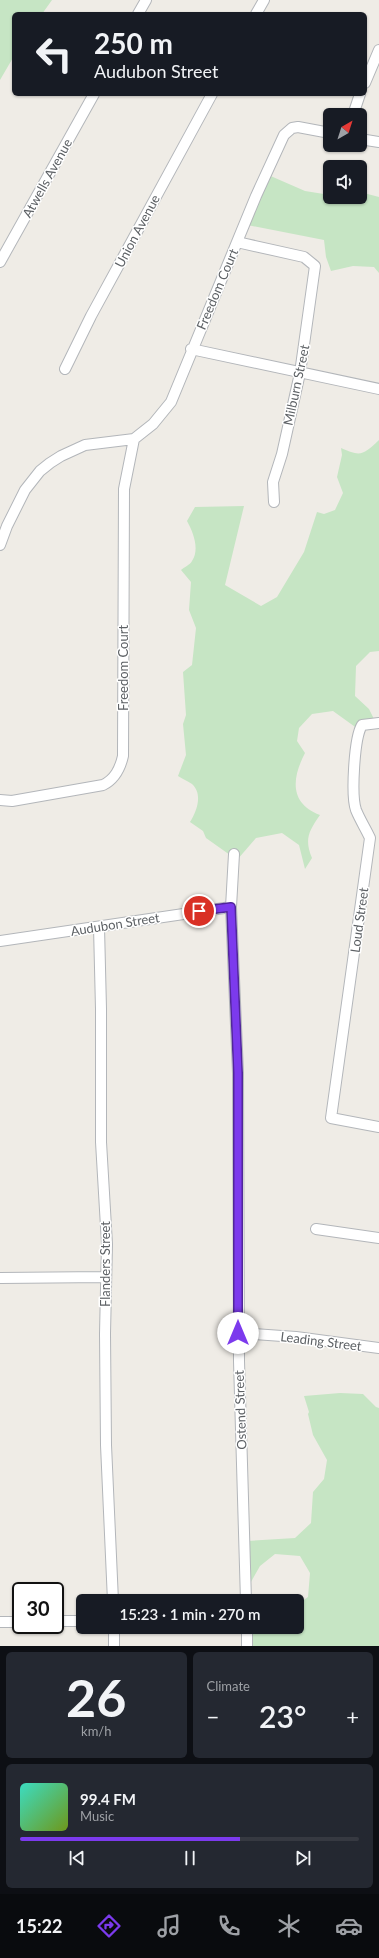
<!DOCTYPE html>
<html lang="en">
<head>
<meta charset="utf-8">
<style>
  :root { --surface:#171b24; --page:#242831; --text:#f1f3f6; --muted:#9ea1a6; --line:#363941; --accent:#7c3aed }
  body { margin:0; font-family:Lato,sans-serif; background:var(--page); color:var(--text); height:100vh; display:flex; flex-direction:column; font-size:15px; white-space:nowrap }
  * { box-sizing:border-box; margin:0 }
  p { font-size:13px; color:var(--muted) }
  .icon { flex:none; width:22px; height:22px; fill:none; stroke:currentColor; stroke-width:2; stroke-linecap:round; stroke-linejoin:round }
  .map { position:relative; height:1646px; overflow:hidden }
  .panel { display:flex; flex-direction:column; gap:6px; padding:6px; background:#0d0f14; flex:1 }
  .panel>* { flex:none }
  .banner { position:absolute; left:12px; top:12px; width:355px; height:84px; border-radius:6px; box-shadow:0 1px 3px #0004; background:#171b24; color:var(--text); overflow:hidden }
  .needle { width:26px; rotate:39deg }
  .controls { position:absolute; left:323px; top:108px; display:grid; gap:8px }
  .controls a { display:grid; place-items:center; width:44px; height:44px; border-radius:6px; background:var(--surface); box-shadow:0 1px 3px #0004; font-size:20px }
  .speed { position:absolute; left:12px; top:1582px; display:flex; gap:8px; font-size:20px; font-weight:700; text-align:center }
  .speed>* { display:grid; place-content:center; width:52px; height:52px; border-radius:50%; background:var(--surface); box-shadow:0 1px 3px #0004; line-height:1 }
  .speed .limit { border:2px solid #111; border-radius:6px; background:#fff; color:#111 }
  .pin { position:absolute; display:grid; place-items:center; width:34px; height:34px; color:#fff; margin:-17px; border:2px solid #fff; border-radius:50%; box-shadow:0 1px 4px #0007 }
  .me { position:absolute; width:44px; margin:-22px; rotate:0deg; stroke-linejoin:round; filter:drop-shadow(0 0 3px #0008) }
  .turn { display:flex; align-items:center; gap:14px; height:84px; padding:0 16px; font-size:18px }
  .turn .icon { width:52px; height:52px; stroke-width:2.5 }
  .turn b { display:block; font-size:28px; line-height:34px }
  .big { font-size:30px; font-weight:600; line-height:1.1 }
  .panel .tile { flex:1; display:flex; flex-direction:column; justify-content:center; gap:6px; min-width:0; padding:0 14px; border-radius:6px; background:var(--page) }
  .panel .dial { align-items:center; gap:0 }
  .dial b { font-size:52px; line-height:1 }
  .song { display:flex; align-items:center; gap:12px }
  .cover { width:48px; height:48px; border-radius:6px; background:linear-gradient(135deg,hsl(170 70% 55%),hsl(80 70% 35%)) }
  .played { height:4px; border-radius:2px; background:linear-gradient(90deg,var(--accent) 65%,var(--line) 65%) }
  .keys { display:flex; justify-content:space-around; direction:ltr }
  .heat { display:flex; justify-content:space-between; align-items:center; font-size:22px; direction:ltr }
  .panel .tiles { flex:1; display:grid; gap:6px; grid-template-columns:1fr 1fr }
  .tile:last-child { grid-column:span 2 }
  .trip { position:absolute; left:76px; top:1594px; width:228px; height:40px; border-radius:6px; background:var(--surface); box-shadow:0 1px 3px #0004; font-weight:600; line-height:40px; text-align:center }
  .tabs { display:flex; height:64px; justify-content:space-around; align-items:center; background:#090b0e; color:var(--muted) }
  .tabs .icon { width:28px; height:28px }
  .tabs .active { color:var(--accent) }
  .tabs b { font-size:18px; color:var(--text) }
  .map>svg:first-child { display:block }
  .green { fill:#c6e5c4 }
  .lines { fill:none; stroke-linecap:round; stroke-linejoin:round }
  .minor-casing { stroke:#b3b6ba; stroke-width:12 }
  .minor { stroke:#fff; stroke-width:10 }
  .route-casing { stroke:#51269a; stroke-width:10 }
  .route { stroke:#7c3aed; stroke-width:7 }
  .labels { text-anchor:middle; stroke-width:3; stroke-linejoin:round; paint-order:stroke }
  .street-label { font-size:13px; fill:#5d6165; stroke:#fff }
</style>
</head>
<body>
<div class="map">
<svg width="379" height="1646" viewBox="0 0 379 1646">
  <rect width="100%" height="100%" fill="#efece6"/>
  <path class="green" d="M0 0H52L42 14H14V56L0 80Z
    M266 174 305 191 330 195V197H360V192L379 197V273L374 267 353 266 331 271 326 257 324 240 247 225Z
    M379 437V651L370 652 356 666 355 696 369 709 375 721 358 729 333 711 312 714 299 728 297 741 305 753C292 778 289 803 320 815 309 831 304 839 312 858L305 869 299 845 282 833 256 838 237 860 206 838 203 831 190 822C197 811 203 794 192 784 188 781 182 779 178 776L186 755 183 724 186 715 183 672 192 665 196 628 189 610 191 582 181 570C184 567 190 565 192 561 200 549 193 532 187 521L195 507 244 506 225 585 261 606 277 597 304 552 317 512 324 514 335 510 343 493 337 477 342 455 341 448C361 457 363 455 379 440Z
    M340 1393 363 1394 376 1407 379 1408V1646H248V1627H297V1605L308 1597 310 1573 300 1556 275 1554 260 1566 247 1589V1541L295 1538 311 1523 313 1492 324 1479 327 1460 313 1435 308 1414 309 1412 304 1396Z"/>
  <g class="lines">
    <g class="minor-casing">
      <path id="minor" d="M138 14 146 0
        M256 14 264 0
        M365 83 379 50
        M353 115 360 94
        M360 139 379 142
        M237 242 304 257 315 266 300 373 282 454 273 482 274 502
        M0 262 94 94
        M191 349 379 389
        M65 369 91 316 212 94
        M0 545 7 526 25 490 40 471 50 463 61 456 85 445 134 439 153 424 171 402 256 196 284 135 292 128 298 127 330 133
        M379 723 362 725C354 738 351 796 356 810 360 820 366 829 370 838L331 1118 379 1127
        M0 800 12 801 103 785C115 779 120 769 123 756L124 489 134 439
        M234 854 231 907 238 1073 239 1361 246 1601
        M99 927 101 1009V1142L107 1244 105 1334 106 1445 113 1601
        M0 941 231 907
        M316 1229 379 1238
        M0 1278 105 1277
        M238 1333 296 1337 379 1348
        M55 1621H83
        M0 1622H21
        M114 1627V1646
        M247 1627V1646"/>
    </g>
    <use href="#minor" class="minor"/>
  </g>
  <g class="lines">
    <g class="route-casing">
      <path id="route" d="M199 911 231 907 238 1073V1333"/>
    </g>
    <use href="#route" class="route"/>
  </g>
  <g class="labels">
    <g class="street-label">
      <text transform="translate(47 178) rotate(-61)" y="5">Atwells Avenue</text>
      <text transform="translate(137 231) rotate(-62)" y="5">Union Avenue</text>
      <text transform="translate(217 289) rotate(-67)" y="5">Freedom Court</text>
      <text transform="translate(296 385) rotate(-78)" y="5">Milburn Street</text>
      <text transform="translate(123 668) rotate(-90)" y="5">Freedom Court</text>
      <text transform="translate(359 920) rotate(-82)" y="5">Loud Street</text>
      <text transform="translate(115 924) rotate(-9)" y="5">Audubon Street</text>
      <text transform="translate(105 1264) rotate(-90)" y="5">Flanders Street</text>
      <text transform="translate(321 1341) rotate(7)" y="5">Leading Street</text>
      <text transform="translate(240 1410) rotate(-92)" y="5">Ostend Street</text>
    </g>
  </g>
</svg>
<div class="controls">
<a><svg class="needle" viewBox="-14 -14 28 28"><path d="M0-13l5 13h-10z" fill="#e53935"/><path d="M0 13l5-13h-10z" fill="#9ea1a6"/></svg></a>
<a><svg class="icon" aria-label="sound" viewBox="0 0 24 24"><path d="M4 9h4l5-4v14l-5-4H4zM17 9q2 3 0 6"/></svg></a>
</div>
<div class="speed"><div class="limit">30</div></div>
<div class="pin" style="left:199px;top:911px;background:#d93025"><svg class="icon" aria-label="arrive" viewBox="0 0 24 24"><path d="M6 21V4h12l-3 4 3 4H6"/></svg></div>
<svg class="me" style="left:238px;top:1333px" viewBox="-20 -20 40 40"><circle r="19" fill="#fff"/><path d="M0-13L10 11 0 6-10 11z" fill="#7c3aed"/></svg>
<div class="trip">15:23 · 1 min · 270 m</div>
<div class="banner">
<div class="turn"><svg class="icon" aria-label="left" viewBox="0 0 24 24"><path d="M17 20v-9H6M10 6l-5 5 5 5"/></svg><div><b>250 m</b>Audubon Street</div></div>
</div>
</div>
<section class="panel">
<div class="tiles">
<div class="tile dial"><b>26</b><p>km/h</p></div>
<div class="tile"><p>Climate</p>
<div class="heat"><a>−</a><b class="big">23°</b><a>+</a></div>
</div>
<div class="tile">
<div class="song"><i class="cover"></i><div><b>99.4 FM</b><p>Music</p></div></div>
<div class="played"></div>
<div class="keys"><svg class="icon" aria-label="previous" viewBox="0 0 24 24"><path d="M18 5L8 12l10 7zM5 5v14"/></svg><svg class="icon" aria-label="pause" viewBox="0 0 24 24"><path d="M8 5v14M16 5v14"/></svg><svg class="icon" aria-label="next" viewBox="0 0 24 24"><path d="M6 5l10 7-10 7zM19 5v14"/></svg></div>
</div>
</div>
</section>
<nav class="tabs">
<b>15:22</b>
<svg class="icon active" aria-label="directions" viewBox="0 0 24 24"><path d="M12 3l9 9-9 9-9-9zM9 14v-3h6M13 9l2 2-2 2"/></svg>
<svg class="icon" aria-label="music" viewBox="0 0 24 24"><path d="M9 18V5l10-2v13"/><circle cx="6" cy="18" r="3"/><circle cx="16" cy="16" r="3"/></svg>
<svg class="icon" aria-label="phone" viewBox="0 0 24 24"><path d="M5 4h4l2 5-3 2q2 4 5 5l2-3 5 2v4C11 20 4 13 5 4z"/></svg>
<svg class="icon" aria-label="climate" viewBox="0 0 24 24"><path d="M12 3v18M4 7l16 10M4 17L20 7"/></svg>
<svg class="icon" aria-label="car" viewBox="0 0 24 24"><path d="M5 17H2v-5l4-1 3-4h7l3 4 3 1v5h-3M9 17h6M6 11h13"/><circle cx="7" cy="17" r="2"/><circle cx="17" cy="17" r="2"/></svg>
</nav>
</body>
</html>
